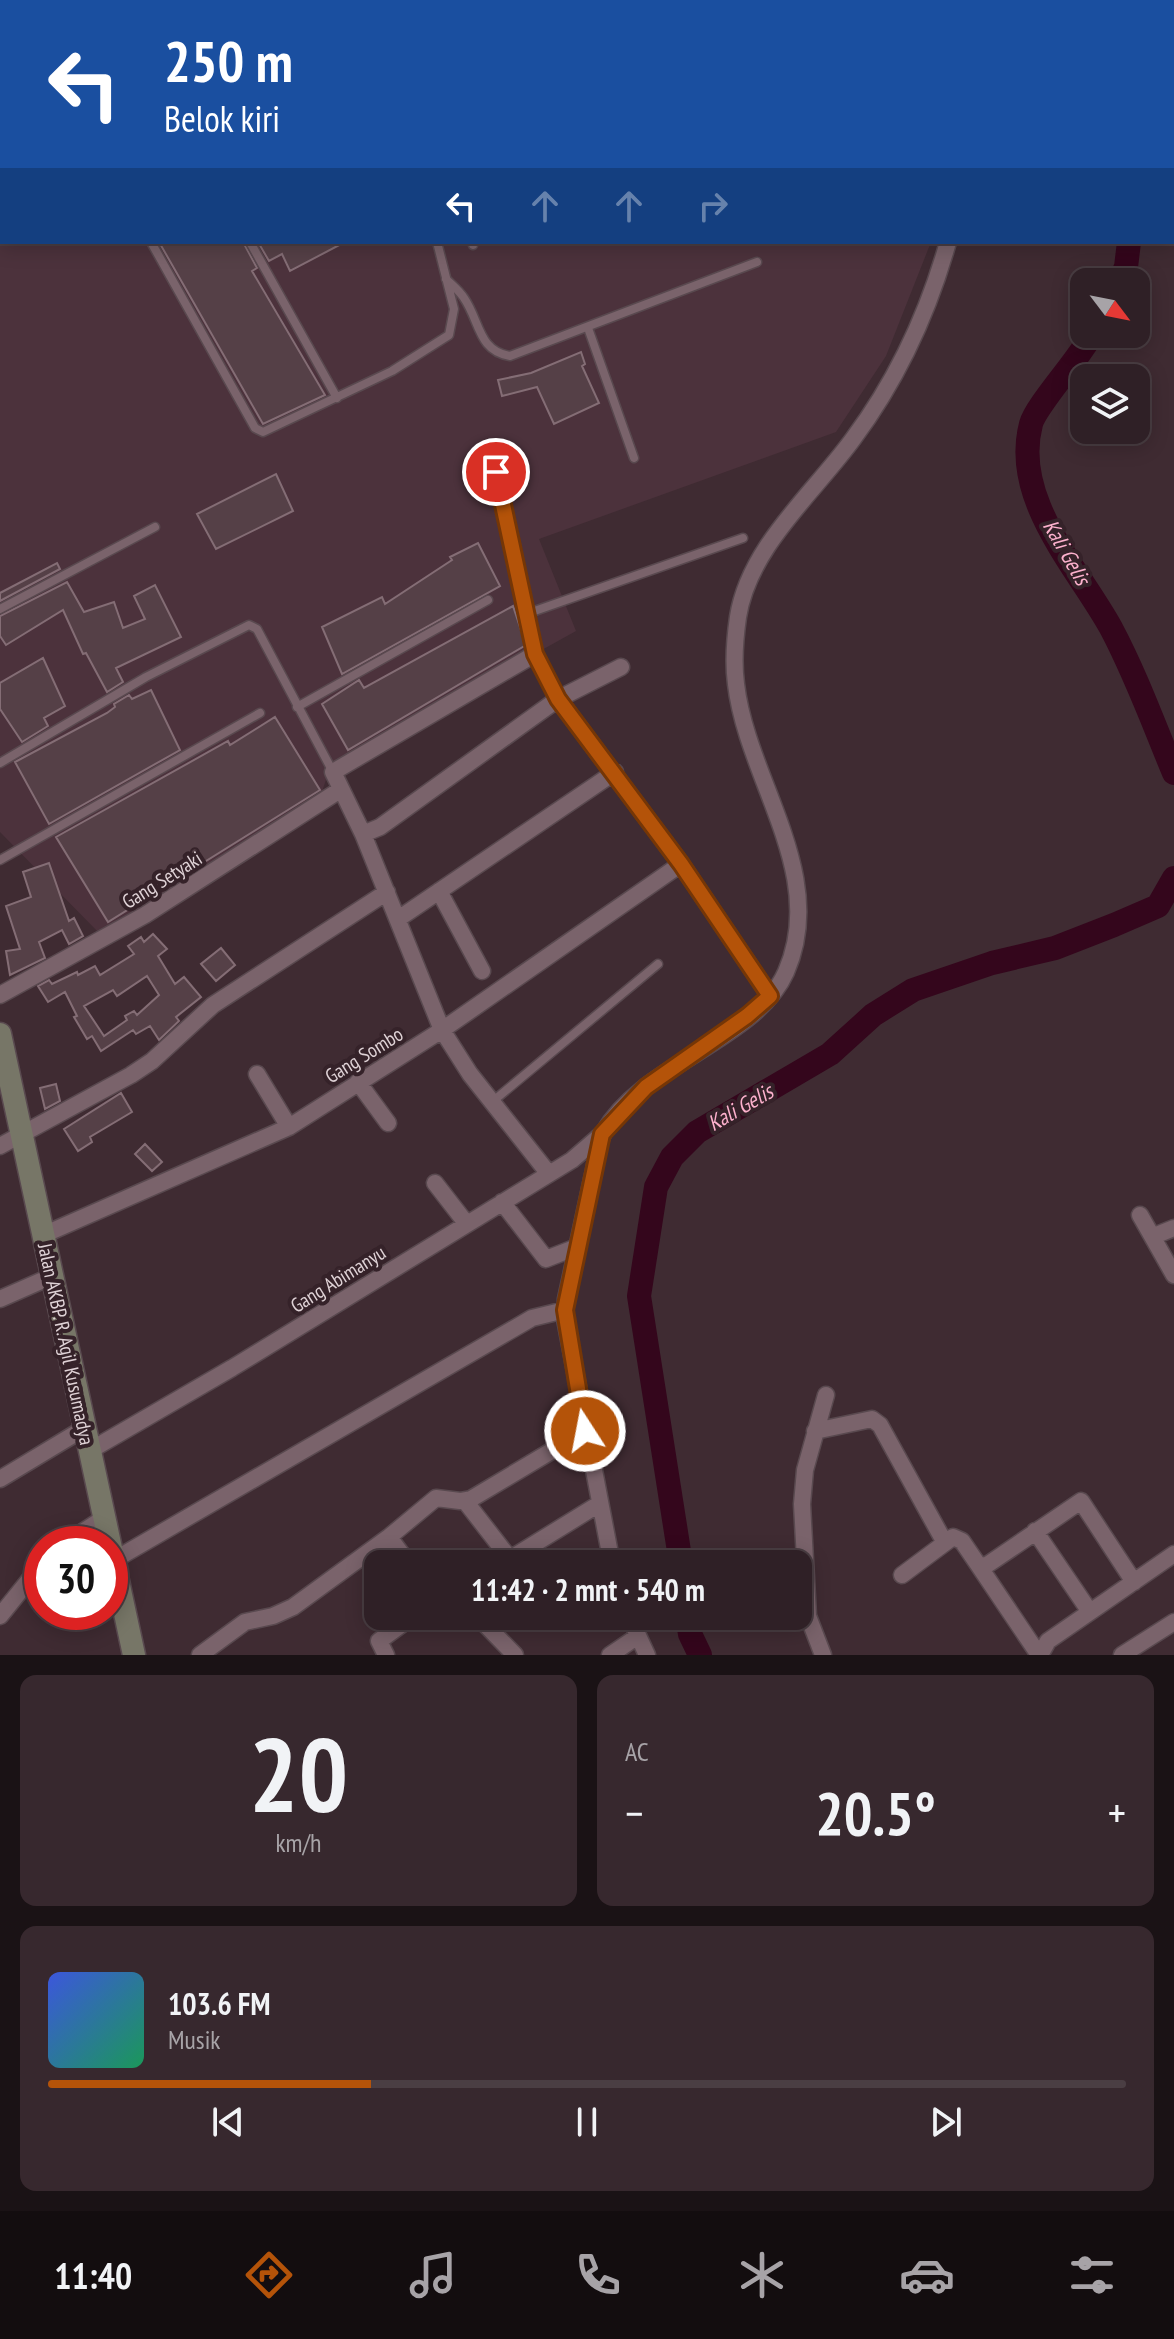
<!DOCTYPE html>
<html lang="id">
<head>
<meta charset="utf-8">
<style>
  :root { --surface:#2f2026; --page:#37282e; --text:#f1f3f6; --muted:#a7a3a7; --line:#4a3e43; --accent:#b45309 }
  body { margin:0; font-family:"PT Sans Narrow",sans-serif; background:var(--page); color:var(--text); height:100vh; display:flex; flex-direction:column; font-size:30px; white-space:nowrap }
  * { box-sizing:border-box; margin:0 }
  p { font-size:26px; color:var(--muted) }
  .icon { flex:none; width:44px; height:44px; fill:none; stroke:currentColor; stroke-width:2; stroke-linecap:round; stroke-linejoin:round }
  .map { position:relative; height:1655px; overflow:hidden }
  .sheet { display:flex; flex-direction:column; gap:20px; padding:20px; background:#1a1215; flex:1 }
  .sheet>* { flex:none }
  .banner { position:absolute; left:0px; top:0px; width:1174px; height:244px; box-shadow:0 4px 20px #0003,0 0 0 2px var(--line); background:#1a4fa0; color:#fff; overflow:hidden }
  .needle { width:52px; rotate:122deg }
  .tools { position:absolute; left:1070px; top:268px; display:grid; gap:16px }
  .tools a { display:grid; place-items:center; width:80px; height:80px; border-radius:16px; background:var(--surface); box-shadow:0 4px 20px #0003,0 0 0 2px var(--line); font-size:40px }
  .speed { position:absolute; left:24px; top:1526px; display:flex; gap:16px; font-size:40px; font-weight:700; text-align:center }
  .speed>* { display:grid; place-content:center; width:104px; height:104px; border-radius:50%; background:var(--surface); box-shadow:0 4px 20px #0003,0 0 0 2px var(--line); line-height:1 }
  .speed .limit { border:12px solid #d22; background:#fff; color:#111 }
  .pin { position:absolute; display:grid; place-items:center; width:68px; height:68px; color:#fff; margin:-34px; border:4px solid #fff; border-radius:50%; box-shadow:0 2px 8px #0007 }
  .me { position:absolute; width:88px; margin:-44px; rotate:349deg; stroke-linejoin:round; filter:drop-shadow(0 0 6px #0008) }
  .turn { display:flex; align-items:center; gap:28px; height:168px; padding:0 32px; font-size:36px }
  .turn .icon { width:104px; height:104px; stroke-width:2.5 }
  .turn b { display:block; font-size:56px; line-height:68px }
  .lanes { display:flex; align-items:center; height:76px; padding:0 32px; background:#0003; justify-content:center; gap:40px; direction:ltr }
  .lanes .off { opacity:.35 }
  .big { font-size:60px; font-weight:700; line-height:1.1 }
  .sheet .tile { flex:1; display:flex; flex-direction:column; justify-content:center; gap:12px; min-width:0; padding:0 28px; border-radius:16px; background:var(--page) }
  .sheet .dial { align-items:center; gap:0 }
  .dial b { font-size:104px; line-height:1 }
  .song { display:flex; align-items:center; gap:24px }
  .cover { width:96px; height:96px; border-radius:12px; background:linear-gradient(135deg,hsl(230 70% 55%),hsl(150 70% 35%)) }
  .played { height:8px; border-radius:4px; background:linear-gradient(90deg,var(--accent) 30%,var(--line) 30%) }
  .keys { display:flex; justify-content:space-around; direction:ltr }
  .heat { display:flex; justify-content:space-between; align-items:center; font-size:44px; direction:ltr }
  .sheet .tiles { flex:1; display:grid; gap:20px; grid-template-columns:1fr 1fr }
  .tile:last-child { grid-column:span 2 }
  .trip { position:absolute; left:364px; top:1550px; width:448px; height:80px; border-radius:16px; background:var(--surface); box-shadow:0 4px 20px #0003,0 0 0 2px var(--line); font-weight:700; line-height:80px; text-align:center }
  .dock { display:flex; height:128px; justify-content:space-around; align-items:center; background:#130d0f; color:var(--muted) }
  .dock .icon { width:56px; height:56px }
  .dock .current { color:var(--accent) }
  .dock b { font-size:36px; color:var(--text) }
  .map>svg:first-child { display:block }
  .built { fill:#4c323c }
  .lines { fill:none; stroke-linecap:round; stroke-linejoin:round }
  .river { stroke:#34061c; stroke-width:24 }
  .building { fill:#554047; stroke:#846d75; stroke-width:2; fill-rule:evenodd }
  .service-casing { stroke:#59494f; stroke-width:11 }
  .minor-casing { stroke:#59494f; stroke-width:19 }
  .secondary-casing { stroke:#59494f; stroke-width:25 }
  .service { stroke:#7a636b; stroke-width:8 }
  .minor { stroke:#7a636b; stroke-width:16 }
  .secondary { stroke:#777667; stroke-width:22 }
  .route-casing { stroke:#753606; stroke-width:20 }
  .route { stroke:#b45309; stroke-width:14 }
  .labels { text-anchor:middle; stroke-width:8; stroke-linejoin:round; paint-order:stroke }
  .street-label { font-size:20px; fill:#dfd2d6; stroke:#352229 }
  .water-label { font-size:22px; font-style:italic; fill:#fdb1cd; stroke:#352229 }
</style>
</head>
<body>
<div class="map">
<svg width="1174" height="1655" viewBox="0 0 1174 1655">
  <rect width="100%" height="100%" fill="#3f2b32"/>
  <path class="built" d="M0 0H958L2 2V242H931L886 356 836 432 539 539 576 631 330 768 313 818 100 934 0 832Z"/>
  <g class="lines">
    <path class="river" d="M1113 0V2
      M1119 282 1126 267 1129 242
      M1092 334C1080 358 1036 405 1031 424 1011 499 1078 568 1111 628 1136 675 1154 725 1174 773
      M681 1564 639 1296 656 1187 672 1157 697 1132 830 1054 873 1015 913 990 992 963 1055 948 1114 925 1158 906 1174 878
      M687 1616 690 1634 700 1655"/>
  </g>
  <path class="building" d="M159 242H243L257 268 252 271 325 395 263 424Z
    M258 242H345L290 271 282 254 269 261Z
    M581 352 585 364 582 366 599 403 554 424 537 387 502 396 498 380 531 373Z
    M276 474 293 511 216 549 197 514Z
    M478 543 500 586 342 674 322 627 382 597 385 604 452 560 450 557Z
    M57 563 60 569 0 601V593Z
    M67 582 84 612 114 602 123 628 145 619 134 596 155 585 181 637 116 668 123 682 107 692 86 653 83 654 63 610 6 645 0 636V616Z
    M513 606 526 645 348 750 322 704 359 680 364 688Z
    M43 658 65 706 44 718 48 726 22 742 0 709V683Z
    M151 690 180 750 49 824 15 762 107 713 115 707 114 704 129 695 132 699Z
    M275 717 320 790 108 922 56 837 228 741 230 745Z
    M49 863 69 921 74 918 83 936 69 944 62 930 39 942 45 958 10 975 6 951 20 949 6 906 31 897 23 872Z
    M153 934 167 949 158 956 175 984 184 977 201 997 176 1017 179 1021 159 1040 150 1026 136 1034 133 1030 101 1051 92 1036 87 1039 74 1017 77 1016 65 992 48 1002 38 986 49 980 52 984 77 972 78 975 95 966 100 975 134 954 128 946 141 937 144 942ZM147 976 159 995 137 1015 134 1011 125 1016 127 1020 104 1036 84 1006 113 990 117 996Z
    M221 948 235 965 216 981 201 964Z
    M56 1084 60 1101 45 1109 40 1088Z
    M121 1093 132 1112 90 1137 92 1142 78 1151 64 1129Z
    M145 1144 162 1162 152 1171 135 1154Z"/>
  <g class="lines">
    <g class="service-casing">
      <path id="service" d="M381 0 382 2
        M420 0V2
        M227 2H231
        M0 129 2 128
        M151 242 255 428 263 432 392 371 449 335 454 309 437 242
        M250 242 337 398
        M472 242 473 245
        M446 279C452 285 459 290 464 298 480 321 478 351 510 356L757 262
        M588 328 634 458
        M491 446 535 654 558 698
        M0 609 155 527
        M526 614 743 538
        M297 707 488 600
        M0 763 146 677 249 625 257 629 333 772
        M0 860 260 713
        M492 1102 658 964"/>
    </g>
    <g class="minor-casing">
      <path id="minor" d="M976 2V0
        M535 654 333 772 363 834 380 827 558 699 681 864 770 996
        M558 699 621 667
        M363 834 442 1030 470 1074 549 1174
        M439 891 482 971
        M398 919 615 772
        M0 995 145 915 340 790
        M257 1074 289 1127
        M358 1082 388 1123
        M0 1146 131 1075 152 1061 213 1005 387 892
        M435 1183 466 1223
        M502 1202 546 1259 577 1247
        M1140 1215 1174 1275
        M43 1235 289 1127 442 1030 681 864
        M1154 1236 1174 1228
        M0 1299 50 1277
        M815 1431 872 1419 880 1425 945 1543
        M89 1451 232 1368 572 1160 601 1135
        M0 1479 83 1429
        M465 1501 510 1559 599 1504
        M1035 1531 1090 1612
        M389 1537 409 1564
        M64 1544 104 1518
        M114 1560 532 1318 565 1310
        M612 1564 565 1319 566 1299C575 1259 583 1219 592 1179 596 1165 597 1145 604 1132 642 1064 756 1040 786 972 829 874 747 780 736 684 733 662 735 638 738 617 749 547 813 494 853 439 897 380 928 313 948 242
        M979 1566 1039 1655
        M902 1575 953 1537 962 1541 979 1566 987 1565 1081 1501 1134 1582
        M0 1616 42 1564
        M477 1616 515 1655
        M629 1616 647 1655
        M200 1655 245 1622 273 1616 293 1607 389 1537 436 1498 460 1501 471 1499 585 1431
        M386 1655 379 1641 413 1616
        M610 1655 638 1636
        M823 1655 808 1616 802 1504 805 1470 826 1395
        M1040 1655 1048 1641 1174 1554
        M1122 1655 1174 1622"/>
    </g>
    <g class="secondary-casing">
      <path id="secondary" d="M0 1034 134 1655"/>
    </g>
    <use href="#service" class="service"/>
    <use href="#minor" class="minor"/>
    <use href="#secondary" class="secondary"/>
  </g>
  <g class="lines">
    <g class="route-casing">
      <path id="route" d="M496 472 535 654 558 699 681 864 770 996 747 1016 646 1087 602 1134 565 1310 585 1431"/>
    </g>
    <use href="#route" class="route"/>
  </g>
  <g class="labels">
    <g class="street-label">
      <text transform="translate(162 880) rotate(-32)" y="7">Gang Setyaki</text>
      <text transform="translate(364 1055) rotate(-32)" y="7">Gang Sombo</text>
      <text transform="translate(338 1279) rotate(-32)" y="7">Gang Abimanyu</text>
      <text transform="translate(66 1344) rotate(78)" y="7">Jalan AKBP. R. Agil Kusumadya</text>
    </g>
    <g class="water-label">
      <text transform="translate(1067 552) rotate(60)" y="8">Kali Gelis</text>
      <text transform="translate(740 1107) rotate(-30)" y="8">Kali Gelis</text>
    </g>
  </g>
</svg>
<div class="tools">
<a><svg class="needle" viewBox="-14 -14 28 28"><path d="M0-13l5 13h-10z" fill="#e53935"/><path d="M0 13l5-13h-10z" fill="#a7a3a7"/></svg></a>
<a><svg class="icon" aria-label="layers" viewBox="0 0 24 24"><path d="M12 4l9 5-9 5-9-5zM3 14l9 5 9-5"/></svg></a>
</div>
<div class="speed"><div class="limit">30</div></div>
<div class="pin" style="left:496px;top:472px;background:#d93025"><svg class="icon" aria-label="arrive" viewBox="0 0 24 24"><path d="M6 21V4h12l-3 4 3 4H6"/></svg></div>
<svg class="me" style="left:585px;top:1431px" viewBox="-20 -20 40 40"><circle r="17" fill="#b45309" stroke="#fff" stroke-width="3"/><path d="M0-11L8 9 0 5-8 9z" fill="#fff"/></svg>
<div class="trip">11:42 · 2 mnt · 540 m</div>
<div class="banner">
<div class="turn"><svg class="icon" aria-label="left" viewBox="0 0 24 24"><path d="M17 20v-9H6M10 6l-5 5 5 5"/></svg><div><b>250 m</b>Belok kiri</div></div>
<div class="lanes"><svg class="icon" aria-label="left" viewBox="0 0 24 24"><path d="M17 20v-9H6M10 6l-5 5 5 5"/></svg><svg class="icon off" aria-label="ahead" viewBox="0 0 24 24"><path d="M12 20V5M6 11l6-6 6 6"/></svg><svg class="icon off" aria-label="ahead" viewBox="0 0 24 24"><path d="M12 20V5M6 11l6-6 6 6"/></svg><svg class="icon off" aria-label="right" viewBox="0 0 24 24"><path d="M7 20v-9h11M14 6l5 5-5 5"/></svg></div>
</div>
</div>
<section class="sheet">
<div class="tiles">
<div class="tile dial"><b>20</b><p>km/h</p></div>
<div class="tile"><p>AC</p>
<div class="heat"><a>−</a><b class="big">20.5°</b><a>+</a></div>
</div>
<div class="tile">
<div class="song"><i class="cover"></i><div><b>103.6 FM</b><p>Musik</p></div></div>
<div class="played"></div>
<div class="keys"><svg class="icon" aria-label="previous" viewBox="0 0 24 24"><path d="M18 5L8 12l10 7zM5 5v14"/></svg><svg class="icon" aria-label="pause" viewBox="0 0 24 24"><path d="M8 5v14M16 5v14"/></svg><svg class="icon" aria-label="next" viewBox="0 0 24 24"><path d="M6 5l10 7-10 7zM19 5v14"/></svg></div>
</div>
</div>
</section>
<nav class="dock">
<b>11:40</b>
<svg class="icon current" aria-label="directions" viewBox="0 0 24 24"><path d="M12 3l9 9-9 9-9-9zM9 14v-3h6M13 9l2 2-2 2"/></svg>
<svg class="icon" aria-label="music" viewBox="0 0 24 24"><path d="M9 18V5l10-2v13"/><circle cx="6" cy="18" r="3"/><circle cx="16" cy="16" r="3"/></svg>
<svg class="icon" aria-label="phone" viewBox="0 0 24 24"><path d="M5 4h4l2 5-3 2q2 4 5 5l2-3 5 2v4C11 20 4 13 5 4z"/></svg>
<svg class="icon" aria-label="climate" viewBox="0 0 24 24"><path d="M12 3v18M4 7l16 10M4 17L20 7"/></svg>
<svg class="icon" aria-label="car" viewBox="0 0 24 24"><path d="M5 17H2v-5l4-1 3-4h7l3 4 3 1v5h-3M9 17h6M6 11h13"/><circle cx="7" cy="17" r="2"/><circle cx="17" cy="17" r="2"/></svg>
<svg class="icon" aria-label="filters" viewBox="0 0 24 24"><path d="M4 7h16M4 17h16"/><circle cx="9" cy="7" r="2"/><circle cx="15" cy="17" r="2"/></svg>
</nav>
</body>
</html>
